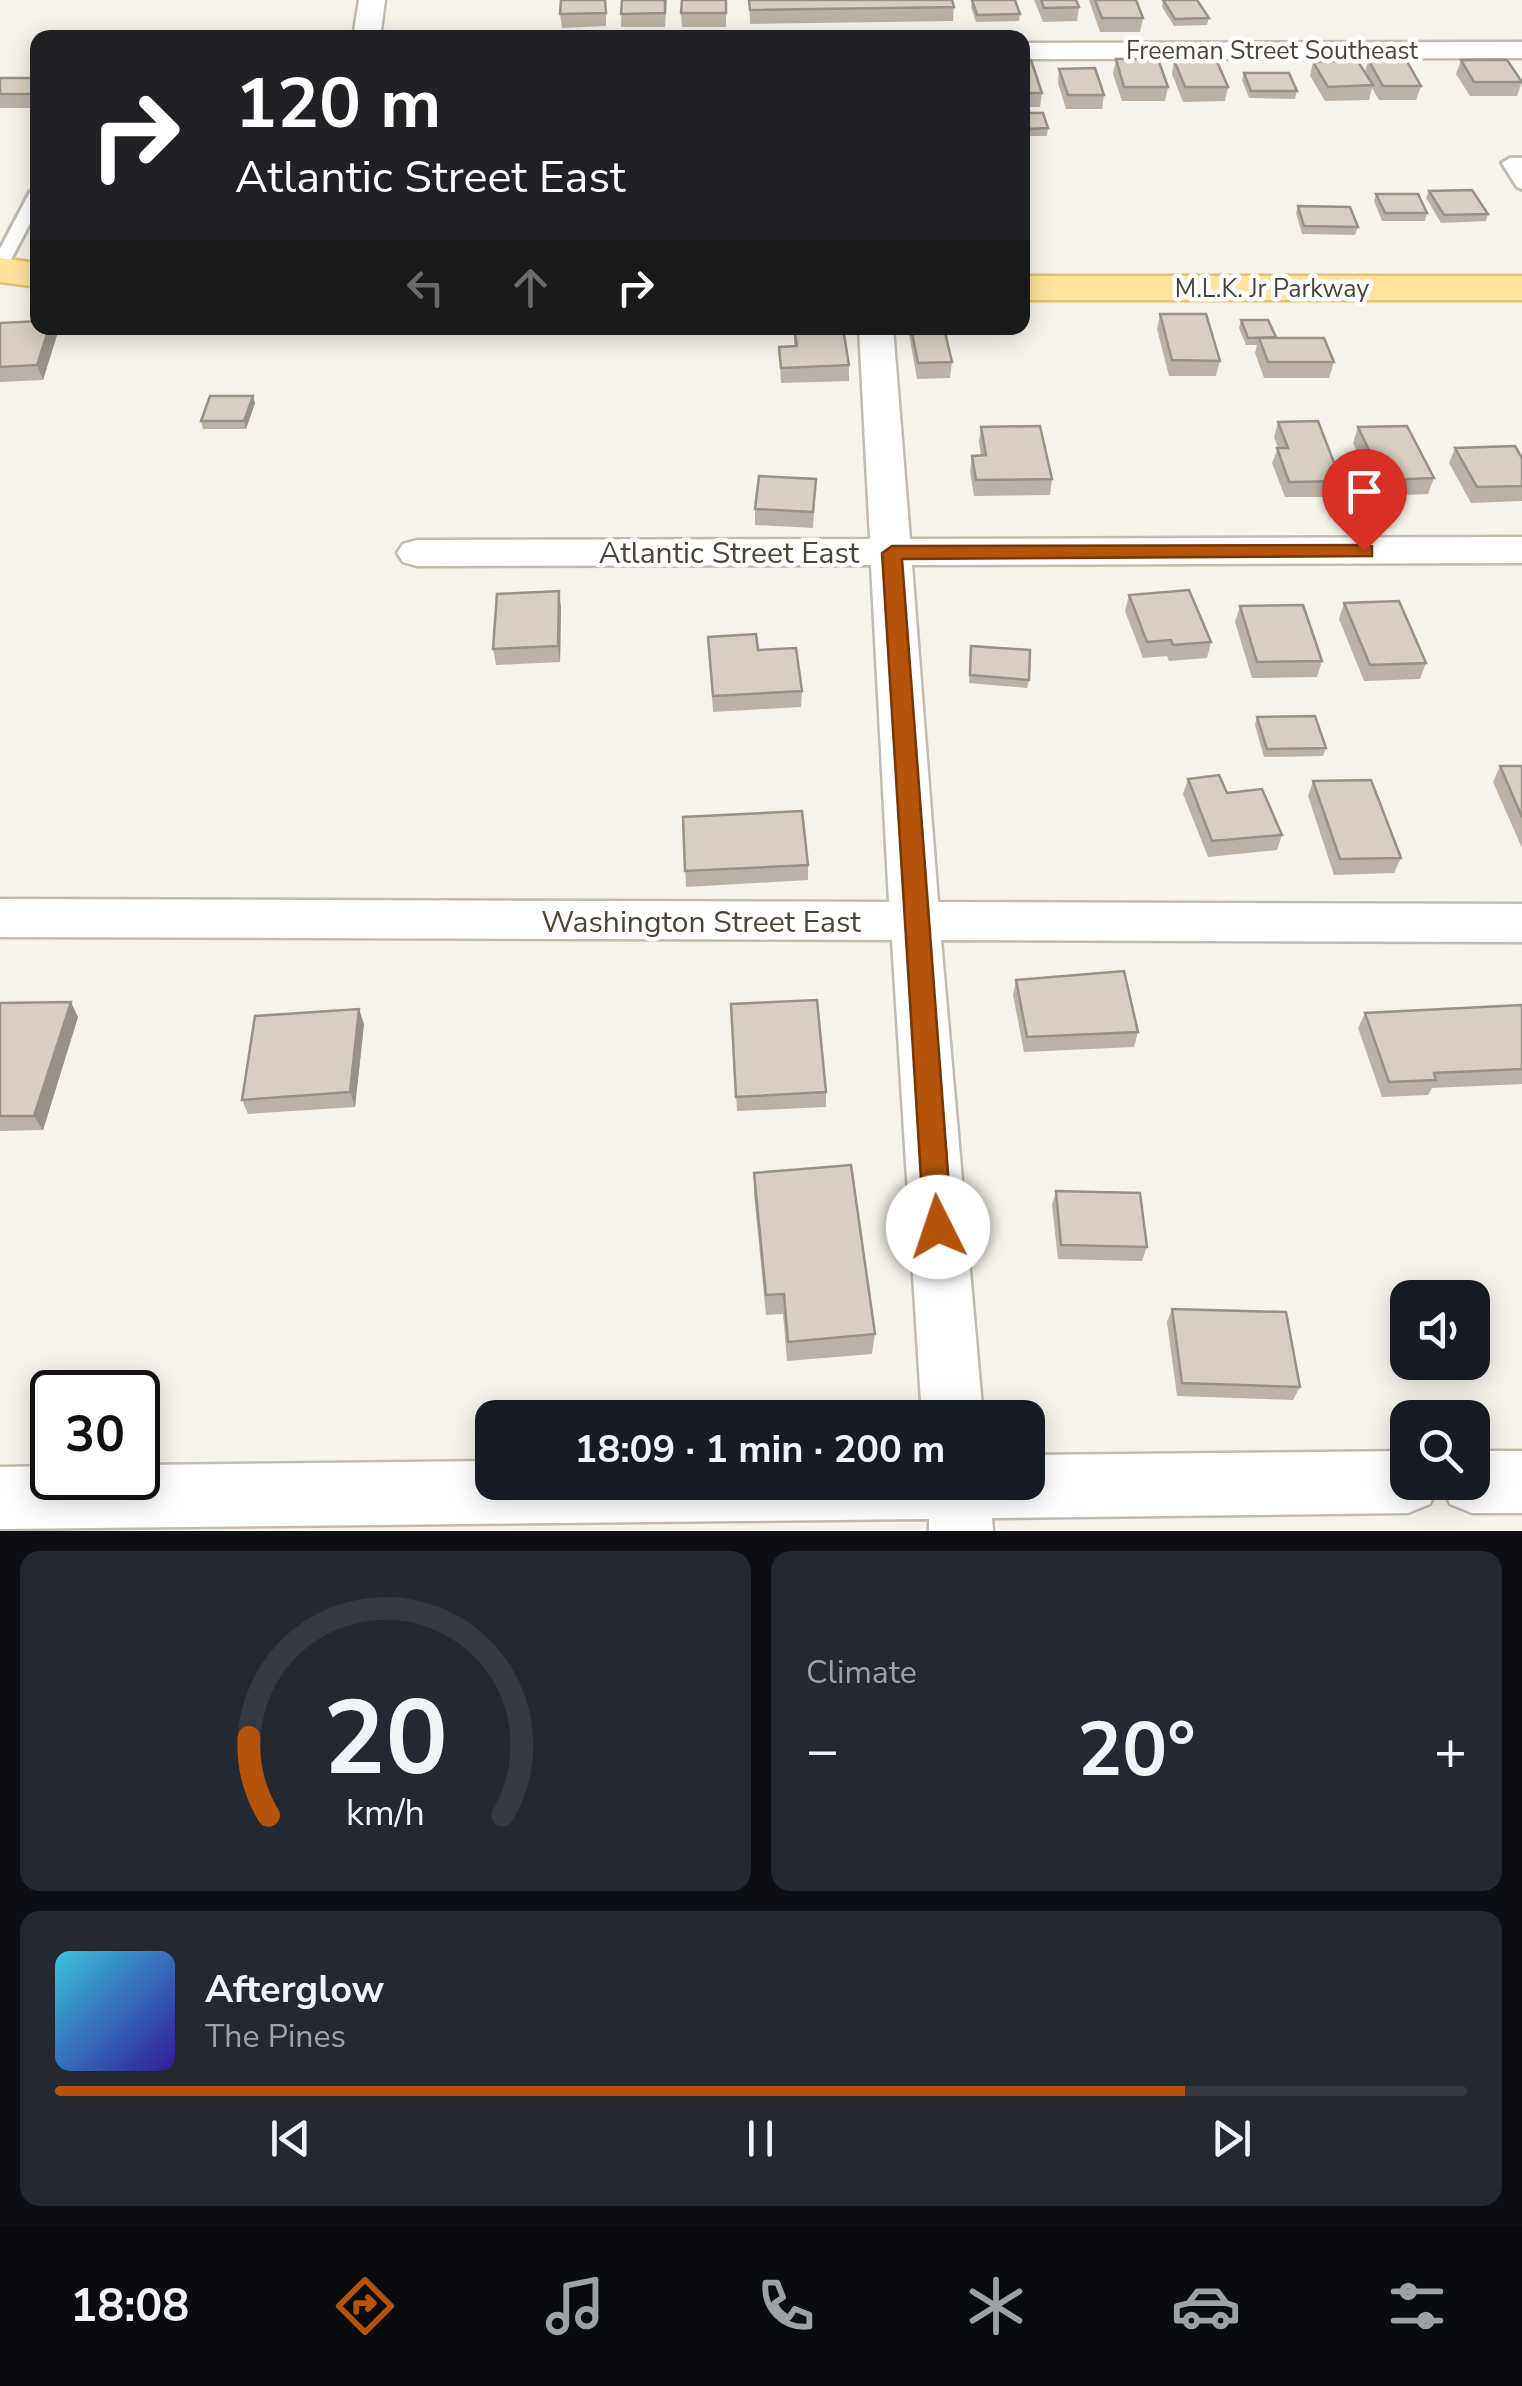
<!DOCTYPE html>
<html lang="en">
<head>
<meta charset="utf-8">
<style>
  :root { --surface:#171b24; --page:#242831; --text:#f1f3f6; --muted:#9ea1a6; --line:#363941; --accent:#b45309 }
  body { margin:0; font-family:"Nunito Sans",sans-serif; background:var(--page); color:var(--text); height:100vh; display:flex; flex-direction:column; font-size:38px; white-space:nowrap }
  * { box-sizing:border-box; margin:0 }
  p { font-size:32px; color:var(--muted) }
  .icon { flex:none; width:55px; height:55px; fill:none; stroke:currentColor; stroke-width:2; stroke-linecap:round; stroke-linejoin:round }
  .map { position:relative; height:1531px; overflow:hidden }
  .drawer { display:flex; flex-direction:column; gap:20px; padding:20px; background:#0d0f14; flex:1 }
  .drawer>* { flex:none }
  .banner { position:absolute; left:30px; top:30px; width:1000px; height:305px; border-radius:20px; box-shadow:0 5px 25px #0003; background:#202124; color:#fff; overflow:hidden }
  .tools { position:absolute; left:1390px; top:1280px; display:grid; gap:20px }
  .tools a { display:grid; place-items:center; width:100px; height:100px; border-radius:20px; background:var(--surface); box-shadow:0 5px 25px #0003; font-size:50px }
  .speed { position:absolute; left:30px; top:1370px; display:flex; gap:20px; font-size:50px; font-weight:700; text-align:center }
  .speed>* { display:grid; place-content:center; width:130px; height:130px; border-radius:50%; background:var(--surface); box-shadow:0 5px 25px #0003; line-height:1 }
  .speed .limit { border:5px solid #111; border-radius:15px; background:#fff; color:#111 }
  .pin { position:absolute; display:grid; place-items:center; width:85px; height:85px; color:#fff; margin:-102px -42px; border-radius:50% 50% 50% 0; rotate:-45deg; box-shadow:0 0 10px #0007 }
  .pin .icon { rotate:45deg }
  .me { position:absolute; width:110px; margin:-55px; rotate:356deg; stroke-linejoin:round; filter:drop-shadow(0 0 8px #0008) }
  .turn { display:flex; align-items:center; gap:35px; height:210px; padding:0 40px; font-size:45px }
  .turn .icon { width:130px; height:130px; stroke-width:2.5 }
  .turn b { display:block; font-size:70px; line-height:85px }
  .lanes { display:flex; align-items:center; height:95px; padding:0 40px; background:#0003; justify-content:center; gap:50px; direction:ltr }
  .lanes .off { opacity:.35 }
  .big { font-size:75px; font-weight:700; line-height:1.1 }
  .drawer .widget { flex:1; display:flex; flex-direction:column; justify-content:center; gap:15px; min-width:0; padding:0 35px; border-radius:20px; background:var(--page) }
  .drawer .dial { align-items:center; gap:0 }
  .dial svg { height:260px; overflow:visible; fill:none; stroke:var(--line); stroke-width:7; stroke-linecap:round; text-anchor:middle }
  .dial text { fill:var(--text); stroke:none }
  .song { display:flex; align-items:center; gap:30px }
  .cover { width:120px; height:120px; border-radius:15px; background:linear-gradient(135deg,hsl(190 70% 55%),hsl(250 70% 35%)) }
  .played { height:10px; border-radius:5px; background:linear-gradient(90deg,var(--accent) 80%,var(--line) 80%) }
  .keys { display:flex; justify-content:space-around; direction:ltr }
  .heat { display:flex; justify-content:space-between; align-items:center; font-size:55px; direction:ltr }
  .drawer .tiles { flex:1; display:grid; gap:20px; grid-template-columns:1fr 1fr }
  .widget:last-child { grid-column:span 2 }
  .trip { position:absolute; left:475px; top:1400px; width:570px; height:100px; border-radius:20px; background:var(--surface); box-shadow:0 5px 25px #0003; font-weight:700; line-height:100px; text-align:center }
  .tab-bar { display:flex; height:160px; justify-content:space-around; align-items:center; background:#090b0e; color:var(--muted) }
  .tab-bar .icon { width:70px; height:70px }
  .tab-bar .on { color:var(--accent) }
  .tab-bar b { font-size:45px; color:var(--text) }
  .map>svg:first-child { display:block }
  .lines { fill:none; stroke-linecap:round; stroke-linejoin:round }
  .service-casing { stroke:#c2bbae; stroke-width:6 }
  .minor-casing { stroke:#c2bbae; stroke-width:5 }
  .primary-casing { stroke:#e6c16a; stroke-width:5 }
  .service { fill:#fff; fill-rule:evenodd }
  .minor { fill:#fff; fill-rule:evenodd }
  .primary { fill:#ffe39c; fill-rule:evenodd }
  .wall { fill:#bab2a6 }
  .shaded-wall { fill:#979187 }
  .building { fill:#d8cfc1; stroke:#979187; stroke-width:2.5 }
  .route { fill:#b45309; stroke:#753606; stroke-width:2.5 }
  .labels { text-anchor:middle; stroke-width:9; stroke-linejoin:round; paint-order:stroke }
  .far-street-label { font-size:25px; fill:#4b4439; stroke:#fff }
  .street-label { font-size:30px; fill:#4b4439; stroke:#fff }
</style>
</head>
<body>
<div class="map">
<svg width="1522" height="1531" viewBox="0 0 1522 1531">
  <rect width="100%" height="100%" fill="#f6f3ec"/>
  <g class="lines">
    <g class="service-casing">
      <path id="service" d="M1510 158H1522V189L1517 187 1502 163Z
        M38 187V208L8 265 0 270V249L30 192Z"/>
    </g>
    <g class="minor-casing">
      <path id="minor" d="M359 0H385L380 38H353Z
        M1522 42V58L1022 59V43Z
        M859 328H893L910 539 1522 537V563L912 565 938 902 1522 904V942L941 940 983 1418H922L892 940 0 937V899L889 902 871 565 417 566 403 562 397 553 403 544 417 540 870 539Z
        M1408 1451V1482H1439L1430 1504 1408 1513 992 1518 993 1531H929V1519L0 1529V1467L52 1466V1478H138V1465L492 1461V1482H1028V1455Z
        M1472 1451H1522V1513H1472L1450 1504 1441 1482H1472Z"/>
    </g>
    <g class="primary-casing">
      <path id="primary" d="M0 258 38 263V287L0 282Z
        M1022 276H1522V300H1022Z"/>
    </g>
    <use href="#service" class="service"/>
    <use href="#minor" class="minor"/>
    <use href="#primary" class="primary"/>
  </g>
  <path class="wall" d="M606 0V26L562 28 560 14Z
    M622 0H667L665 27H621Z
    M726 0V27H682L681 13Z
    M749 0 954 7 953 21 750 24Z
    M972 0 1020 14 1019 21 976 22 971 7Z
    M1034 0H1076L1079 7 1077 21 1043 22Z
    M1089 0H1136L1143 18 1140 32H1100Z
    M1163 0 1209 18 1207 25 1174 26 1162 7Z
    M1116 59 1168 87 1165 101H1122L1113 74Z
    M1368 59 1421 86 1416 100H1379L1372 88 1369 100 1325 101 1310 76 1313 62 1365 73Z
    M1022 60 1042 93 1040 107H1022Z
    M1174 60 1228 87 1225 101 1183 102 1172 74Z
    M1461 60 1522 82 1517 96H1470L1456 74Z
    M1059 69 1104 95 1102 109H1066L1058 83Z
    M1244 73 1297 91 1295 99 1249 98 1242 80Z
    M0 78H38V108H0Z
    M1022 113 1048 128 1047 136H1026L1022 125Z
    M1429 191 1488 214 1486 221 1441 223 1426 198Z
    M1376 194 1427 213 1425 221H1382L1374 201Z
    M1298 206 1358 227 1355 235 1302 234 1296 213Z
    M1160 314 1220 361 1216 376H1169L1157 329Z
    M1241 320 1275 338 1334 362 1329 378H1264L1255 353 1257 345H1246L1239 328Z
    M0 323 38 328H54L57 335 43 380 0 382Z
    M794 328 849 365V381L781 383 779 347 794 346Z
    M908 328H944L952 362 950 378 917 379Z
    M255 403 246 429H203L201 421Z
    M1278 422 1341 481 1336 497H1285L1272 463 1278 448 1274 437Z
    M981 427 1052 479 1050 495 974 496 970 471 972 456 981 455 979 442Z
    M1358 427 1434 478 1428 494 1378 496 1353 443Z
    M1455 448 1522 458V501L1471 503 1449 463Z
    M816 479 813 528 755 525V509Z
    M1129 595 1211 642 1207 658 1169 661 1167 656 1143 658 1125 611Z
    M1344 603 1426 663 1420 679 1364 681 1339 619Z
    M1240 606 1322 661 1317 677 1252 678 1235 622Z
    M561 607 560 662 496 665 493 649Z
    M971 646 1029 680 1027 688 969 683Z
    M758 650 802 691 801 707 713 712 709 652Z
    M1257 717 1326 748 1323 756 1264 757 1255 725Z
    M1500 766H1522V848L1493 782Z
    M1188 779 1227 793 1282 835 1277 850 1208 857 1183 794Z
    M1313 781 1401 858 1394 873 1334 875 1308 796Z
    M683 817 808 865V880L686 887Z
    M1016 980 1138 1032 1134 1047 1024 1052 1013 995Z
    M0 1003 78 1017 43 1130 0 1131Z
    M731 1004 826 1092V1107L737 1111Z
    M1522 1005V1084L1432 1088 1428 1095 1382 1097 1358 1028 1365 1013Z
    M364 1024 355 1107 248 1114 242 1100Z
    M754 1173 875 1334 872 1354 787 1361 783 1314 766 1315 754 1194Z
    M1056 1191 1147 1247 1142 1261 1058 1259 1052 1205Z
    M1172 1309 1300 1387 1293 1400 1177 1396 1167 1322Z"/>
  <path class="shaded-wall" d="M49 328H54L57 335 43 380 37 365Z
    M253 396 255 403 246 429 244 421Z
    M559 591 561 607 560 662 558 646Z
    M71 1002 78 1017 43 1130 34 1116Z
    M359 1009 364 1024 355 1107 350 1092Z"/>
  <path class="building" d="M561 0H605L606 13 560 14Z
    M622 0H665V13L621 14Z
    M682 0H726V13H681Z
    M749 0H952L954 7 750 10Z
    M972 0H1015L1020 14 977 15Z
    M1041 0H1076L1079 7 1044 8Z
    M1095 0H1136L1143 18H1102Z
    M1163 0H1197L1209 18 1175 19Z
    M1405 58 1421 86H1383L1368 59Z
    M1116 59H1158L1168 87H1124Z
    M1216 59 1228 87H1185L1174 60Z
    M1022 60H1031L1042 93H1022Z
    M1357 60 1373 85 1328 87 1313 62Z
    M1461 60H1507L1522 82H1474Z
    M1095 68 1104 95H1068L1059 69Z
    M1244 73H1289L1297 91H1251Z
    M0 78H38V94H0Z
    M1022 113H1043L1048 128 1027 129Z
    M1472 190 1488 214 1444 215 1429 191Z
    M1376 194H1418L1427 213H1385Z
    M1298 206 1350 207 1358 227 1304 226Z
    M1160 314H1206L1220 361 1172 360Z
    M1241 320H1268L1276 337 1248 338Z
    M38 321V328H49L37 365 0 367V323Z
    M794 328H843L849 365 781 368 779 347 797 346Z
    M911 328H944L952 362 918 363Z
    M1259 338H1324L1334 362H1268Z
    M210 396H253L244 421H201Z
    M1318 421 1341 481 1289 482 1277 448H1288L1278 422Z
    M1040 426 1052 479 976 480 972 456 986 455 981 427Z
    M1407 426 1434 478 1383 480 1358 427Z
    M1515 446 1522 458V486L1477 487 1455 448Z
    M759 476 816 479 813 512 755 509Z
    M1189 590 1211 642 1173 645 1171 640 1147 642 1129 595Z
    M559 591 558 646 493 649 497 594Z
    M1399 601 1426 663 1370 665 1344 603Z
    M1303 605 1322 661 1257 662 1240 606Z
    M756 634 758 650 796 648 802 691 713 696 708 637Z
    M971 646 1030 650 1029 680 970 675Z
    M1315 716 1326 748 1267 749 1257 717Z
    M1500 766H1522V817Z
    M1219 775 1227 793 1262 789 1282 835 1212 841 1188 779Z
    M1371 780 1401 858 1340 859 1313 781Z
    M802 811 808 865 685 871 683 817Z
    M1124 971 1138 1032 1027 1037 1016 980Z
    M817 1000 826 1092 736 1097 731 1004Z
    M71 1002 34 1116H0V1003Z
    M1522 1005V1069L1434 1073 1436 1080 1389 1082 1365 1013Z
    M359 1009 350 1092 242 1100 255 1016Z
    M851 1165 875 1334 788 1342 784 1294 766 1295 754 1173Z
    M1056 1191 1140 1193 1147 1247 1061 1245Z
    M1172 1309 1286 1312 1300 1387 1182 1383Z"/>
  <path class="route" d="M1364 545 1372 546V556L902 559 952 1227 948 1236 938 1240 928 1236 924 1227 882 553 892 546Z"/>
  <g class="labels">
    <g class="far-street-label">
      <text x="1272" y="59">Freeman Street Southeast</text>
      <text x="1272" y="297">M.L.K. Jr Parkway</text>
    </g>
    <g class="street-label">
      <text x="729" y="563">Atlantic Street East</text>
      <text x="701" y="932">Washington Street East</text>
    </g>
  </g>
</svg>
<div class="tools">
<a><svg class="icon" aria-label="sound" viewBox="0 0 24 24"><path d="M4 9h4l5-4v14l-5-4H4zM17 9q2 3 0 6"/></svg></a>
<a><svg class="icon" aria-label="search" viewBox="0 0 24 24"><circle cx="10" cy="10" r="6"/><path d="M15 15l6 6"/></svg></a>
</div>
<div class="speed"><div class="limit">30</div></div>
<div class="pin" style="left:1364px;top:551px;background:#d93025"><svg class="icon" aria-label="arrive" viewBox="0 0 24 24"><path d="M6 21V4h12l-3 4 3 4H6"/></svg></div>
<svg class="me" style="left:938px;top:1227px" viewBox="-20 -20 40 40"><circle r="19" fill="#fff"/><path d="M0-13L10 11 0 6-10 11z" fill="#b45309"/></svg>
<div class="trip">18:09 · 1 min · 200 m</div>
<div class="banner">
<div class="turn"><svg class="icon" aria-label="right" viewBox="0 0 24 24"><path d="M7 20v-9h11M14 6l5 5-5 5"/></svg><div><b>120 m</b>Atlantic Street East</div></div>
<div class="lanes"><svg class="icon off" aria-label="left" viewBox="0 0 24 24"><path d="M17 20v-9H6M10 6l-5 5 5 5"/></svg><svg class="icon off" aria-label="ahead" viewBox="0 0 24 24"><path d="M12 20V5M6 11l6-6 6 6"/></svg><svg class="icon" aria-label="right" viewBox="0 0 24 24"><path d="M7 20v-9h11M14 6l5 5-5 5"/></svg></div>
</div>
</div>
<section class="drawer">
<div class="tiles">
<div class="widget dial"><svg viewBox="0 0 100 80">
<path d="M14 69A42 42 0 1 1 86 69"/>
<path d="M14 69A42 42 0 0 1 8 45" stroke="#b45309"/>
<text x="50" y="56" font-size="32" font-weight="700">20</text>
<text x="50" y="72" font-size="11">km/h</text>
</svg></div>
<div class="widget"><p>Climate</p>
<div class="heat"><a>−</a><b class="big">20°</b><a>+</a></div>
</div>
<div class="widget">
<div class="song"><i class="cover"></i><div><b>Afterglow</b><p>The Pines</p></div></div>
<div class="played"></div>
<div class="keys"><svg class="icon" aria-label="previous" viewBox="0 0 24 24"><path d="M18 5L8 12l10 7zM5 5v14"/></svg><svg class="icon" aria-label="pause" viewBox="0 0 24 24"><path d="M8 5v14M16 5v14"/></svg><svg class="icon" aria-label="next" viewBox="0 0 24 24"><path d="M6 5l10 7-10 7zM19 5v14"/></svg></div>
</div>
</div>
</section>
<nav class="tab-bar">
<b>18:08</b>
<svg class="icon on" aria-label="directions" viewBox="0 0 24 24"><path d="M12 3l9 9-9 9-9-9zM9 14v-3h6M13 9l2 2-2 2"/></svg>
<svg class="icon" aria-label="music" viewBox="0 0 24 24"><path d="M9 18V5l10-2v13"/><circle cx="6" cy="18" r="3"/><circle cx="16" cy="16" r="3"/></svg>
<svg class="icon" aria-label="phone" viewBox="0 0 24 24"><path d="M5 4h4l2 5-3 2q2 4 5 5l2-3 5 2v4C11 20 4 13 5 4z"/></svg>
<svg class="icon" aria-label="climate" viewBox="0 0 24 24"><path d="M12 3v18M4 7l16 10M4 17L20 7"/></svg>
<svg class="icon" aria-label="car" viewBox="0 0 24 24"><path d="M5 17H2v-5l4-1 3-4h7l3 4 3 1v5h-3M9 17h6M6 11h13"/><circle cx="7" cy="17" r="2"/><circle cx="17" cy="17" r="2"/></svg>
<svg class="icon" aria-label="filters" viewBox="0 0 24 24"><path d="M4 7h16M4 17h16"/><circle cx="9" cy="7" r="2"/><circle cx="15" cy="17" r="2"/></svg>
</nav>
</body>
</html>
